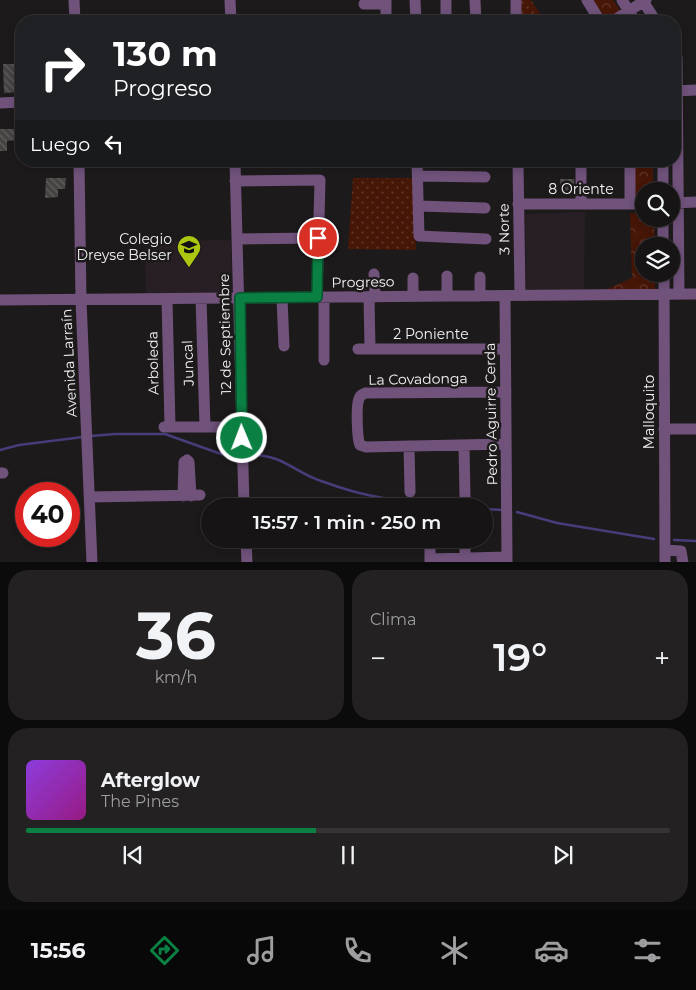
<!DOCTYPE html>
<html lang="es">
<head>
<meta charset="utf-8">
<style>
  :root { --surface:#161414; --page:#232122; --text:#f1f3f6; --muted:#9e9ea0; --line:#353334; --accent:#0b8043 }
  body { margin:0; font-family:Montserrat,sans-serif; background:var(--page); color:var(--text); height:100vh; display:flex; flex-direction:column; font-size:19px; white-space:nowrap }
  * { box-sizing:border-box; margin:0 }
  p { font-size:16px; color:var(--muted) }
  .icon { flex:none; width:28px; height:28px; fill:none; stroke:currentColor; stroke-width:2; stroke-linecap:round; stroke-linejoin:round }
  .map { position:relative; height:562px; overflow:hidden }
  .side { display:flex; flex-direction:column; gap:8px; padding:8px; background:#0c0b0b; flex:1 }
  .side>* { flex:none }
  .top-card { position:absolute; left:15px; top:15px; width:666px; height:152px; border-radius:20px; box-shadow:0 2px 8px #0003,0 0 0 1px var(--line); background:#202124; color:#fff; overflow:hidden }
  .buttons { position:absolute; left:635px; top:182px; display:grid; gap:10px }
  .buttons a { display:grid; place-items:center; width:45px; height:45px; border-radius:50%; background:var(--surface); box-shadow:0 2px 8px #0003,0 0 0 1px var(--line); font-size:25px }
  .speed { position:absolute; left:15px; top:482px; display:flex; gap:10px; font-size:25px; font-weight:700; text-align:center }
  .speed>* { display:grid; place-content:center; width:65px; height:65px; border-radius:50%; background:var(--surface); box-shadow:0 2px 8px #0003,0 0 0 1px var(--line); line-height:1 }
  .speed .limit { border:8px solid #d22; background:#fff; color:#111 }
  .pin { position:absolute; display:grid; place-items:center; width:42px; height:42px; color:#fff; margin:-21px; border:2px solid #fff; border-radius:50%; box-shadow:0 1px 5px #0007 }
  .me { position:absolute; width:55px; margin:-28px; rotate:359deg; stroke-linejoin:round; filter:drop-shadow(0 0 4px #0008) }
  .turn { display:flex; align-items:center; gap:18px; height:105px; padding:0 15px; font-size:22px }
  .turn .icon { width:65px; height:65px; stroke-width:2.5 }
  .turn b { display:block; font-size:35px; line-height:42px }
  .then { display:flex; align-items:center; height:48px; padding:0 15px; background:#0003; gap:10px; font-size:19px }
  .big { font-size:38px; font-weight:600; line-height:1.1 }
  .side .tile { flex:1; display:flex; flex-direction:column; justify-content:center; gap:8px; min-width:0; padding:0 18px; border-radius:20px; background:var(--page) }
  .side .dial { align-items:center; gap:0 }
  .dial b { font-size:65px; line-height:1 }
  .song { display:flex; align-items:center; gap:15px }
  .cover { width:60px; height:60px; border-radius:8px; background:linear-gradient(135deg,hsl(270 70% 55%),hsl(310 70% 35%)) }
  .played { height:5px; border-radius:2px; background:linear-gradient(90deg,var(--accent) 45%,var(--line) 45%) }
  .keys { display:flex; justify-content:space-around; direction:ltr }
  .heat { display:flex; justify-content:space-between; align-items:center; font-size:28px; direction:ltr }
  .side .tiles { flex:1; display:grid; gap:8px; grid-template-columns:1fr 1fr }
  .tile:last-child { grid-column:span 2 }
  .trip { position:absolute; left:201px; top:498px; width:292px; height:50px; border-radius:25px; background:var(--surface); box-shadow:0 2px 8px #0003,0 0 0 1px var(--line); font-weight:600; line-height:50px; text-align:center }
  .dock { display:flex; height:80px; justify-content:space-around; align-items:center; background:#090808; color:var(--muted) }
  .dock .icon { width:35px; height:35px }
  .dock .selected { color:var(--accent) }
  .dock b { font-size:22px; color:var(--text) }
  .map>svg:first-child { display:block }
  .built { fill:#281f24 }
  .grass { fill:url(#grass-dots) }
  .park { fill:url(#park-crowns) }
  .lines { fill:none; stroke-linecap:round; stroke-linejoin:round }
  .stream { stroke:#483c7b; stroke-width:2.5 }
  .building { fill:url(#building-back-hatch) }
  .minor { stroke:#70527b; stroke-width:11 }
  .route-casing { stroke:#07532c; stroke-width:12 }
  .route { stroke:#0b8043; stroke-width:9 }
  .labels { text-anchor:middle; stroke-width:5; stroke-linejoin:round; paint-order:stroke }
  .street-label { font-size:14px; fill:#f4f2f3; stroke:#1d1a1b }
  .poi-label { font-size:14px; fill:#f4f2f3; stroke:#1d1a1b; text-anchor:end }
</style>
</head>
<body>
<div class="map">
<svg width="696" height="563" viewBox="0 0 696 563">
  <defs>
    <pattern id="grass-dots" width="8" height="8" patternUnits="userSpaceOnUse" patternTransform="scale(1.25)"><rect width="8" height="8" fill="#461607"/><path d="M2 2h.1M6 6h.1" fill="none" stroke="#61382c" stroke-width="1.8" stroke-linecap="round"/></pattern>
    <pattern id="park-crowns" width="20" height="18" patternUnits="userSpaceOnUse" patternTransform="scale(1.25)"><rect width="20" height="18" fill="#461607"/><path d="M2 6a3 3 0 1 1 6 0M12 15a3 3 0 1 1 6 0" fill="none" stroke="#61382c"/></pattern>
    <pattern id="building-back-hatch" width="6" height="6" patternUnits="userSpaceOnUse" patternTransform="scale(1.25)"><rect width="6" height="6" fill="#474343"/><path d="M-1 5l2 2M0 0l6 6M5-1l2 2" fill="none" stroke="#625f5f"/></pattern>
  </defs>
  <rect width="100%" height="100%" fill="#1d1a1b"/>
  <path class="built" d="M585 212 584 291 526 292 525 214Z
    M231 240 232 294 146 295 145 241Z"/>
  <path class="grass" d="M519 0H531L545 21H518Z
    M353 178H414L416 250 348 249Z"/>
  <path class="park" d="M589 0H613L621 12 608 21H603Z
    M634 161H653V191H644V204L635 203Z
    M630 213H644V219H654L655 246H644V274H655V290L600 292 632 278Z"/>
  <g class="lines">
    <path class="stream" d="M91 436 115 434H165L221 454H236
      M0 450 19 445 83 437
      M253 455C284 455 296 474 324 482 338 487 353 492 368 495 398 502 430 503 460 506
      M485 509 503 510
      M517 512 557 523 654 539
      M674 540 696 541"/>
  </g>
  <path class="building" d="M3 64H18V69L21 68V92L4 93Z
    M0 129H17V140L7 141V151H0Z
    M534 161H544V166H534Z
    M46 178H66L65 189H58V197L45 198Z
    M560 179H574L575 191H560Z"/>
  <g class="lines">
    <path class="minor" d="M74 0 75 21
      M230 0 231 21
      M386 0V21
      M415 0 416 21
      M446 0V21
      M475 0 476 21
      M516 0V21
      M587 0 600 21
      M622 0 635 21
      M642 0 656 21
      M364 4H386
      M613 21 646 0
      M675 52 677 58 679 294
      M675 91 696 90
      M0 103 21 102
      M79 161 81 300 92 563
      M235 161 244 506
      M417 161 419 236 486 239
      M518 161 520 295
      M581 161V204
      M630 161V204
      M663 161V191
      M418 176 485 177
      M235 181 320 180 317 297
      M673 203 696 202
      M518 204H644
      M418 206 485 208
      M663 219V246
      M237 239 318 238
      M374 274 375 297
      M664 274 665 563
      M480 277V296
      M413 278V296
      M447 296V276
      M505 296 507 563
      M324 297V360
      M369 297 370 349
      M201 298 205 427
      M282 298 284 346
      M167 299 170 427
      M0 300 696 294
      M358 349H505
      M506 392 365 393C362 395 360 395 359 399 356 405 357 439 360 445L366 447 506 444
      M164 427H242
      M664 429H696
      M464 445 465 497
      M409 446 410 492
      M0 473H3
      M183 496 184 462 187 460 189 462 191 496
      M90 497 200 495
      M246 539 247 563
      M430 539V563
      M665 550 681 551 683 563
      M465 558V539
      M430 559 507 557"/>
  </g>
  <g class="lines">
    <g class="route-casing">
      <path id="route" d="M242 438 240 298 317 297 318 238"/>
    </g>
    <use href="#route" class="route"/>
  </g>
  <defs>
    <g id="school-pin" transform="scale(1.25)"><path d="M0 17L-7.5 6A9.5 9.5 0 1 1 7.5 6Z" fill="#adc60f" stroke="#1d1a1b"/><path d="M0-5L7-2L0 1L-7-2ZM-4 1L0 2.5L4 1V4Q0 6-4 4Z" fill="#111"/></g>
  </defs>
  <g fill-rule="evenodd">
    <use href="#school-pin" x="189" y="247"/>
  </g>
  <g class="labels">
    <g class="street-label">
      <text x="581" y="194">8 Oriente</text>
      <text transform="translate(504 229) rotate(-91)" y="5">3 Norte</text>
      <text transform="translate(363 282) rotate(-1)" y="5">Progreso</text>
      <text transform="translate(225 334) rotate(-91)" y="5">12 de Septiembre</text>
      <text x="431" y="339">2 Poniente</text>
      <text transform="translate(69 363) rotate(-93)" y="5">Avenida Larraín</text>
      <text transform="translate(153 363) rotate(-91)" y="5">Arboleda</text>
      <text transform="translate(188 363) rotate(-92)" y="5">Juncal</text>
      <text transform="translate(418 379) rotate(-1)" y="5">La Covadonga</text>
      <text transform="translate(649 412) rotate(-90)" y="5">Malloquito</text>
      <text transform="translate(491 414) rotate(-91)" y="5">Pedro Aguirre Cerda</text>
    </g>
    <g class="poi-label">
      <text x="172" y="244">Colegio<tspan x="172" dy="16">Dreyse Belser</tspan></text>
    </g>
  </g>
</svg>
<div class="buttons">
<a><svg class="icon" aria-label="search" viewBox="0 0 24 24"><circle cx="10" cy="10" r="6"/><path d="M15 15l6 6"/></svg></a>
<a><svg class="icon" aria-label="layers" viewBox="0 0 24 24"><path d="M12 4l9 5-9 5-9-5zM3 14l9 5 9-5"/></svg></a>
</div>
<div class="speed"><div class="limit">40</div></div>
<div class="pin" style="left:318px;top:238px;background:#d93025"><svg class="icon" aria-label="arrive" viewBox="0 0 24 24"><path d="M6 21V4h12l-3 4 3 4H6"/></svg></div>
<svg class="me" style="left:242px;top:438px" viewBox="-20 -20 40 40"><circle r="17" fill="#0b8043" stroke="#fff" stroke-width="3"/><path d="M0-11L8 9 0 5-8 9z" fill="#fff"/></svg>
<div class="trip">15:57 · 1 min · 250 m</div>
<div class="top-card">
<div class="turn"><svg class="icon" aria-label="right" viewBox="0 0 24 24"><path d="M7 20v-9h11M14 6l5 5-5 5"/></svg><div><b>130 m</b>Progreso</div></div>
<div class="then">Luego<svg class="icon" aria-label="left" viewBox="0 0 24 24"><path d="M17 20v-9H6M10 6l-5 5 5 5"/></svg></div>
</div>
</div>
<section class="side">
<div class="tiles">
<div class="tile dial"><b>36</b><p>km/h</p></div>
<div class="tile"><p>Clima</p>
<div class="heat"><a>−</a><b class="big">19°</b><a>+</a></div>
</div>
<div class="tile">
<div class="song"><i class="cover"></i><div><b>Afterglow</b><p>The Pines</p></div></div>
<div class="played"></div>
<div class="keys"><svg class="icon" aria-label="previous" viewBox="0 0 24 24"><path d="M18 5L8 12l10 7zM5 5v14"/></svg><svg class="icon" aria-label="pause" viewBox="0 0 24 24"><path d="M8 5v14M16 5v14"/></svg><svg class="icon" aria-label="next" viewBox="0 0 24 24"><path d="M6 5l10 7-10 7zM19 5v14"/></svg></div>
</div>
</div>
</section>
<nav class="dock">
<b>15:56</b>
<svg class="icon selected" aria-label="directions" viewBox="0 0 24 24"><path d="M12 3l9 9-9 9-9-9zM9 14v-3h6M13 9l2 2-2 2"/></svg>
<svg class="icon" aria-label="music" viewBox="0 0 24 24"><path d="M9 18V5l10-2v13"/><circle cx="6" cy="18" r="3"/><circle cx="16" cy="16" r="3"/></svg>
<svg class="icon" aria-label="phone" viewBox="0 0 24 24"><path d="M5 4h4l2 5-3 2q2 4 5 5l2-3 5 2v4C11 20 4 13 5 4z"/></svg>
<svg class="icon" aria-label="climate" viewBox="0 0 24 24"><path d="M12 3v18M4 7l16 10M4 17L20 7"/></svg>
<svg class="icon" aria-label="car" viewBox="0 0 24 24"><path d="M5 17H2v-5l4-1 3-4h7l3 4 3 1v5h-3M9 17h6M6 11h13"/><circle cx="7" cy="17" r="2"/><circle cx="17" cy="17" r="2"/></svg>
<svg class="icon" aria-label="filters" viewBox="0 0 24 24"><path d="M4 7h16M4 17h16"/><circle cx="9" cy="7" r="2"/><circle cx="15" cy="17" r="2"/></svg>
</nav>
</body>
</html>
